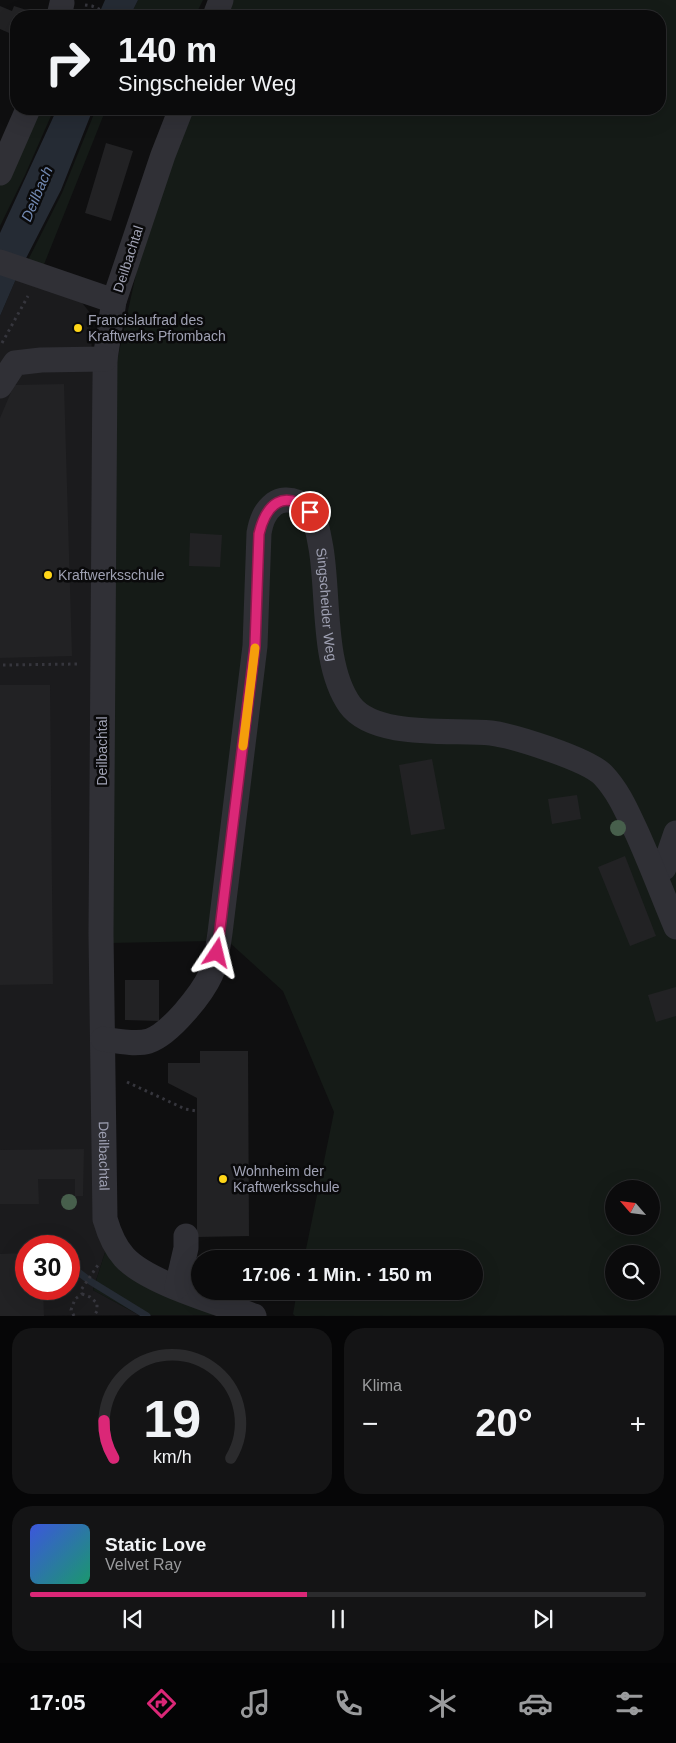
<!DOCTYPE html>
<html lang="de">
<head>
<meta charset="utf-8">
<style>
  :root { --surface:#0b0b0c; --page:#141415; --text:#f1f3f6; --muted:#9a9b9d; --line:#2b2b2d; --accent:#db2777 }
  body { margin:0; font-family:Helvetica,sans-serif; background:var(--page); color:var(--text); height:100vh; display:flex; flex-direction:column; font-size:19px; white-space:nowrap }
  * { box-sizing:border-box; margin:0 }
  p { font-size:16px; color:var(--muted) }
  .icon { flex:none; width:28px; height:28px; fill:none; stroke:currentColor; stroke-width:2; stroke-linecap:round; stroke-linejoin:round }
  .map { position:relative; height:1316px; overflow:hidden }
  .sheet { display:flex; flex-direction:column; gap:12px; padding:12px; background:#060607; flex:1 }
  .sheet>* { flex:none }
  .hud { position:absolute; left:10px; top:10px; width:656px; height:105px; border-radius:20px; box-shadow:0 5px 20px #0002,0 0 0 1px var(--line); background:#0b0b0c; color:var(--text); overflow:hidden }
  .needle { width:32px; rotate:298deg }
  .tools { position:absolute; left:605px; top:1180px; display:grid; gap:10px }
  .tools a { display:grid; place-items:center; width:55px; height:55px; border-radius:50%; background:var(--surface); box-shadow:0 5px 20px #0002,0 0 0 1px var(--line); font-size:25px }
  .speed { position:absolute; left:15px; top:1235px; display:flex; gap:10px; font-size:25px; font-weight:700; text-align:center }
  .speed>* { display:grid; place-content:center; width:65px; height:65px; border-radius:50%; background:var(--surface); box-shadow:0 5px 20px #0002,0 0 0 1px var(--line); line-height:1 }
  .speed .limit { border:8px solid #d22; background:#fff; color:#111 }
  .pin { position:absolute; display:grid; place-items:center; width:42px; height:42px; color:#fff; margin:-21px; border:2px solid #fff; border-radius:50%; box-shadow:0 1px 5px #0007 }
  .me { position:absolute; width:55px; margin:-28px; rotate:10deg; stroke-linejoin:round; filter:drop-shadow(0 0 4px #0008) }
  .turn { display:flex; align-items:center; gap:18px; height:105px; padding:0 25px; font-size:22px }
  .turn .icon { width:65px; height:65px; stroke-width:2.5 }
  .turn b { display:block; font-size:35px; line-height:42px }
  .big { font-size:38px; font-weight:700; line-height:1.1 }
  .sheet .tile { flex:1; display:flex; flex-direction:column; justify-content:center; gap:8px; min-width:0; padding:0 18px; border-radius:20px; background:var(--page) }
  .sheet .dial { align-items:center; gap:0 }
  .dial svg { height:130px; overflow:visible; fill:none; stroke:var(--line); stroke-width:7; stroke-linecap:round; text-anchor:middle }
  .dial text { fill:var(--text); stroke:none }
  .song { display:flex; align-items:center; gap:15px }
  .cover { width:60px; height:60px; border-radius:8px; background:linear-gradient(135deg,hsl(230 70% 55%),hsl(160 70% 35%)) }
  .played { height:5px; border-radius:2px; background:linear-gradient(90deg,var(--accent) 45%,var(--line) 45%) }
  .keys { display:flex; justify-content:space-around; direction:ltr }
  .heat { display:flex; justify-content:space-between; align-items:center; font-size:28px; direction:ltr }
  .sheet .tiles { flex:1; display:grid; gap:12px; grid-template-columns:1fr 1fr }
  .tile:last-child { grid-column:span 2 }
  .trip { position:absolute; left:191px; top:1250px; width:292px; height:50px; border-radius:25px; background:var(--surface); box-shadow:0 5px 20px #0002,0 0 0 1px var(--line); font-weight:700; line-height:50px; text-align:center }
  .tab-bar { display:flex; height:80px; justify-content:space-around; align-items:center; background:#040405; color:var(--muted) }
  .tab-bar .icon { width:35px; height:35px }
  .tab-bar .active { color:var(--accent) }
  .tab-bar b { font-size:22px; color:var(--text) }
  .map>svg:first-child { display:block }
  .built { fill:#1b1b1d; fill-rule:evenodd }
  .green { fill:#151b17; fill-rule:evenodd }
  .water { fill:#252b34 }
  .lines { fill:none; stroke-linecap:round; stroke-linejoin:round }
  .stream { stroke:#252b34; stroke-width:7 }
  .building { fill:#222224 }
  .path { stroke:#36363d; stroke-width:3; stroke-dasharray:2.5 4; stroke-linecap:butt }
  .minor { stroke:#303036; stroke-width:25 }
  .tree { fill:#475f4c }
  .route-casing { stroke:#8e194d; stroke-width:12 }
  .route { stroke:#db2777; stroke-width:9 }
  .slow { stroke:#f59e0b; stroke-width:9 }
  .poi-dot { fill:#ffd618; stroke:#0a0a0b; stroke-width:2 }
  .labels { text-anchor:middle; stroke-width:5; stroke-linejoin:round; paint-order:stroke }
  .street-label { font-size:14px; fill:#9fa1b3; stroke:#0a0a0b }
  .poi-label { font-size:14px; fill:#9fa1b3; stroke:#0a0a0b; text-anchor:start }
  .water-label { font-size:15px; font-style:italic; fill:#7289b2; stroke:#0a0a0b }
</style>
</head>
<body>
<div class="map">
<svg width="676" height="1316" viewBox="0 0 676 1316">
  <rect width="100%" height="100%" fill="#0f0f10"/>
  <path class="built" d="M19 272 70 288 91 314 109 1240 93 1290 139 1315 0 1316V316ZM26 1246H69V1289H26Z"/>
  <path class="green" d="M138 0H203L195 16H130Z
    M228 0H676V1315L295 1316 293 1314 297 1291H475V1259H304L334 1112 283 991 220 934 212 941 110 943 114 375 141 251 191 109H660V16H223ZM614 1189H651V1226H614ZM614 1254H651V1291H614Z
    M38 109H54L25 175 0 226V172Z
    M96 109H106L41 272 25 266 62 193Z
    M109 1240 243 1315H139L93 1290Z"/>
  <path class="water" d="M105 0H138L130 16H98Z
    M57 109H93L61 190 19 272 0 316V233Z"/>
  <g class="lines">
    <path class="stream" d="M69 1265 90 1281 147 1316"/>
  </g>
  <path class="building" d="M0 6 12 11 14 6 36 13 35 16H16V36L0 29Z
    M106 143 133 151 111 221 85 213Z
    M64 384 72 656 0 658V418L14 385Z
    M190 533 222 535 220 567 189 566Z
    M0 685H50L53 984 0 985Z
    M432 759 445 829 411 835 399 765Z
    M577 795 581 819 552 824 548 799Z
    M625 856 656 936 630 946 598 867Z
    M125 980H159V1021L125 1020Z
    M676 987V1016L656 1022 648 995Z
    M200 1051H248L249 1236 197 1237V1098L168 1083V1063H200Z
    M84 1149 83 1196H75V1179H38L39 1204H0V1150Z
    M26 1253V1289H43L44 1316H0V1254Z"/>
  <g class="lines">
    <path class="path" d="M85 5 92 6 115 16
      M2 343 28 296
      M3 665 79 664
      M127 1082 185 1109 197 1111
      M82 1294 90 1297 97 1303V1311L94 1316
      M74 1316 71 1310 75 1299 82 1294 81 1290 100 1262"/>
    <g class="minor">
      <path d="M59 16 62 3"/>
      <path d="M215 16 221 0"/>
      <path id="s1" d="M181 109 163 155 114 301 105 359 101 934 105 1219C109 1233 114 1246 124 1257 147 1283 220 1303 254 1316"/>
      <path d="M0 173 28 109"/>
      <path d="M0 262 114 301"/>
      <path d="M0 386 15 363 41 360 105 359"/>
      <path d="M648 857 664 868 676 833"/>
      <path id="s2" d="M103 1039C117 1041 136 1045 149 1041 170 1034 202 994 211 974 216 962 218 947 220 933L255 646 259 533C261 522 264 512 274 504 288 494 308 504 314 519 318 528 319 538 321 548 329 595 322 666 350 705 375 739 453 729 491 733 514 736 587 759 603 775 619 792 627 812 637 833 651 864 663 896 676 927"/>
      <path d="M177 1287 186 1248V1236"/>
    </g>
  </g>
  <g class="tree">
    <circle cx="618" cy="828" r="8"/>
    <circle cx="69" cy="1202" r="8"/>
  </g>
  <g class="lines">
    <g class="route-casing">
      <path id="route" d="M217 953 255 646 259 534C266 504 284 488 310 512"/>
    </g>
    <use href="#route" class="route"/>
    <path class="slow" d="M243 746 255 648"/>
  </g>
  <g class="poi-dot">
    <circle cx="78" cy="328" r="5"/>
    <circle cx="48" cy="575" r="5"/>
    <circle cx="223" cy="1179" r="5"/>
  </g>
  <g class="labels">
    <g class="street-label">
      <text transform="translate(128 259) rotate(-72)" y="5">Deilbachtal</text>
      <text dy="5" stroke="none"><textPath href="#s2" startOffset="752">Singscheider Weg</textPath></text>
      <text transform="translate(102 751) rotate(-90)" y="5">Deilbachtal</text>
      <text dy="5" stroke="none"><textPath href="#s1" startOffset="1059">Deilbachtal</textPath></text>
    </g>
    <g class="poi-label">
      <text x="88" y="325">Francislaufrad des<tspan x="88" dy="16">Kraftwerks Pfrombach</tspan></text>
      <text x="58" y="580">Kraftwerksschule</text>
      <text x="233" y="1176">Wohnheim der<tspan x="233" dy="16">Kraftwerksschule</tspan></text>
    </g>
    <g class="water-label">
      <text transform="translate(37 194) rotate(-67)" y="5">Deilbach</text>
    </g>
  </g>
</svg>
<div class="tools">
<a><svg class="needle" viewBox="-14 -14 28 28"><path d="M0-13l5 13h-10z" fill="#e53935"/><path d="M0 13l5-13h-10z" fill="#9a9b9d"/></svg></a>
<a><svg class="icon" aria-label="search" viewBox="0 0 24 24"><circle cx="10" cy="10" r="6"/><path d="M15 15l6 6"/></svg></a>
</div>
<div class="speed"><div class="limit">30</div></div>
<div class="pin" style="left:310px;top:512px;background:#d93025"><svg class="icon" aria-label="arrive" viewBox="0 0 24 24"><path d="M6 21V4h12l-3 4 3 4H6"/></svg></div>
<svg class="me" style="left:217px;top:953px" viewBox="-20 -20 40 40"><path d="M0-17L14 15 0 8-14 15z" fill="#db2777" stroke="#fff" stroke-width="4"/></svg>
<div class="trip">17:06 · 1 Min. · 150 m</div>
<div class="hud">
<div class="turn"><svg class="icon" aria-label="right" viewBox="0 0 24 24"><path d="M7 20v-9h11M14 6l5 5-5 5"/></svg><div><b>140 m</b>Singscheider Weg</div></div>
</div>
</div>
<section class="sheet">
<div class="tiles">
<div class="tile dial"><svg viewBox="0 0 100 80">
<path d="M14 69A42 42 0 1 1 86 69"/>
<path d="M14 69A42 42 0 0 1 8 46" stroke="#db2777"/>
<text x="50" y="56" font-size="32" font-weight="700">19</text>
<text x="50" y="72" font-size="11">km/h</text>
</svg></div>
<div class="tile"><p>Klima</p>
<div class="heat"><a>−</a><b class="big">20°</b><a>+</a></div>
</div>
<div class="tile">
<div class="song"><i class="cover"></i><div><b>Static Love</b><p>Velvet Ray</p></div></div>
<div class="played"></div>
<div class="keys"><svg class="icon" aria-label="previous" viewBox="0 0 24 24"><path d="M18 5L8 12l10 7zM5 5v14"/></svg><svg class="icon" aria-label="pause" viewBox="0 0 24 24"><path d="M8 5v14M16 5v14"/></svg><svg class="icon" aria-label="next" viewBox="0 0 24 24"><path d="M6 5l10 7-10 7zM19 5v14"/></svg></div>
</div>
</div>
</section>
<nav class="tab-bar">
<b>17:05</b>
<svg class="icon active" aria-label="directions" viewBox="0 0 24 24"><path d="M12 3l9 9-9 9-9-9zM9 14v-3h6M13 9l2 2-2 2"/></svg>
<svg class="icon" aria-label="music" viewBox="0 0 24 24"><path d="M9 18V5l10-2v13"/><circle cx="6" cy="18" r="3"/><circle cx="16" cy="16" r="3"/></svg>
<svg class="icon" aria-label="phone" viewBox="0 0 24 24"><path d="M5 4h4l2 5-3 2q2 4 5 5l2-3 5 2v4C11 20 4 13 5 4z"/></svg>
<svg class="icon" aria-label="climate" viewBox="0 0 24 24"><path d="M12 3v18M4 7l16 10M4 17L20 7"/></svg>
<svg class="icon" aria-label="car" viewBox="0 0 24 24"><path d="M5 17H2v-5l4-1 3-4h7l3 4 3 1v5h-3M9 17h6M6 11h13"/><circle cx="7" cy="17" r="2"/><circle cx="17" cy="17" r="2"/></svg>
<svg class="icon" aria-label="filters" viewBox="0 0 24 24"><path d="M4 7h16M4 17h16"/><circle cx="9" cy="7" r="2"/><circle cx="15" cy="17" r="2"/></svg>
</nav>
</body>
</html>
